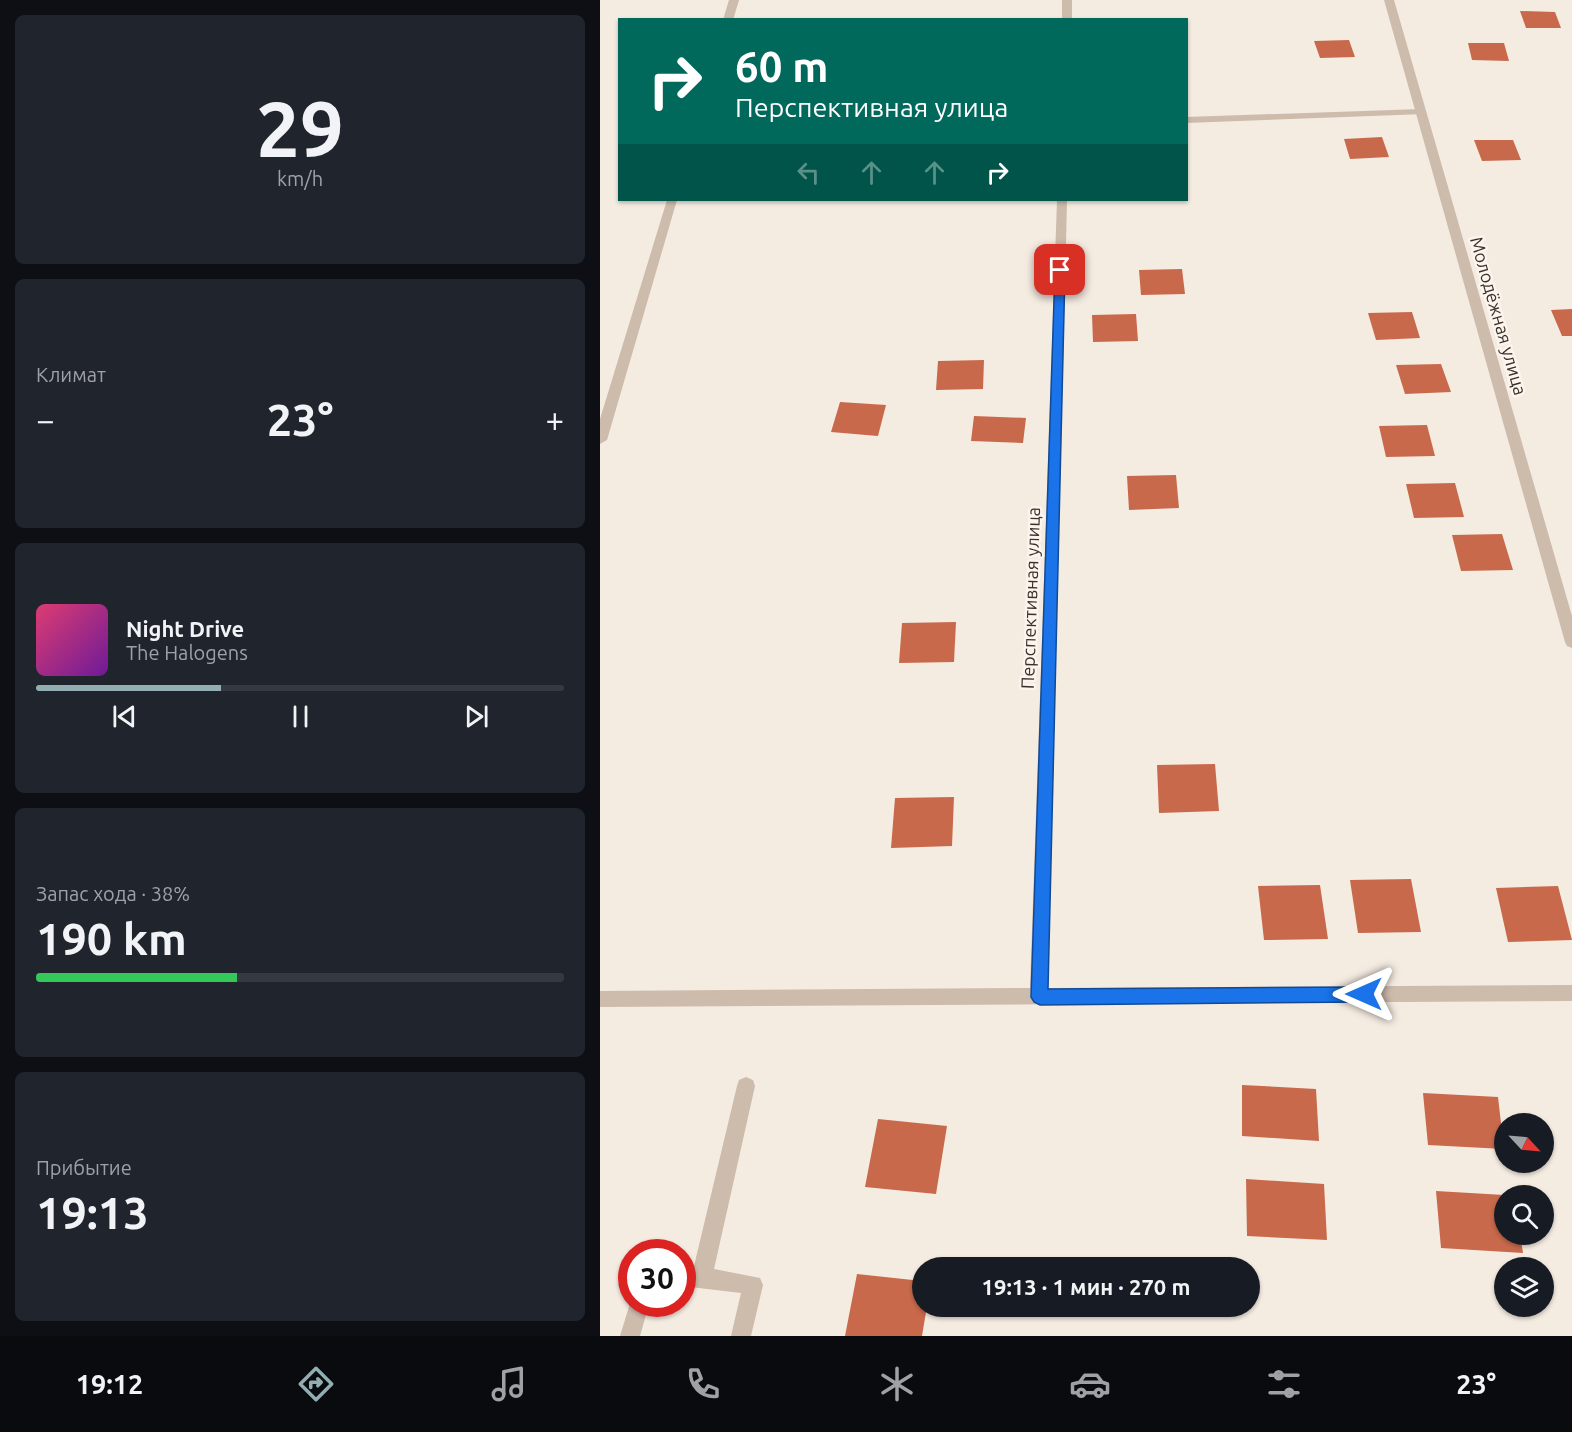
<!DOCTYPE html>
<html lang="ru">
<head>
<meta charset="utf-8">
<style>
  :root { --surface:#171b24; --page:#20242c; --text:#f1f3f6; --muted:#9ea1a6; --line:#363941; --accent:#92aeb2 }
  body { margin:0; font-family:Ubuntu,sans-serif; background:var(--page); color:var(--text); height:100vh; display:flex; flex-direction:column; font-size:22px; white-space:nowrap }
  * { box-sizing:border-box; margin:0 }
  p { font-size:20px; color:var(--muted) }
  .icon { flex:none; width:33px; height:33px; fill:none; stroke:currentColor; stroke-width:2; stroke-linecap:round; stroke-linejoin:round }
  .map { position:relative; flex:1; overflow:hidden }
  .details { display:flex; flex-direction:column; gap:15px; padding:15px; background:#0d0f14; width:600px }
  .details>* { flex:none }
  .guide { position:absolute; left:18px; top:18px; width:570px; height:183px; border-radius:0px; box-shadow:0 2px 4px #0004; background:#00695c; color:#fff; overflow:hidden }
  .needle { width:39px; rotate:116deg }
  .buttons { position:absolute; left:894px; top:1113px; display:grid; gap:12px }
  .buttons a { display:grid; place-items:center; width:60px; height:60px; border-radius:50%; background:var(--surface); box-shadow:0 2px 4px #0004; font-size:30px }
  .speed { position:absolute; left:18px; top:1239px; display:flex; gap:12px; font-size:30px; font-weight:700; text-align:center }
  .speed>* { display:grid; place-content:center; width:78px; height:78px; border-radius:50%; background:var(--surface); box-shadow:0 2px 4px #0004; line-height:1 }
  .speed .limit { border:9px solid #d22; background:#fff; color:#111 }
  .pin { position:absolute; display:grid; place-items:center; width:51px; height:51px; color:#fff; margin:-26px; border-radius:12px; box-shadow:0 3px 9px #0006 }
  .me { position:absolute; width:66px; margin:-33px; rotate:270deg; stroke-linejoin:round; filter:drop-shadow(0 0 4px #0008) }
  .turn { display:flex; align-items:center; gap:21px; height:126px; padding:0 18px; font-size:27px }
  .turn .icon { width:78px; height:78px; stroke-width:2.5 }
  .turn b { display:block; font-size:42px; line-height:51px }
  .lanes { display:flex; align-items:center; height:57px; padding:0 18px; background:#0003; justify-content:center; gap:30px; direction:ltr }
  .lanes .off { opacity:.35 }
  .big { font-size:45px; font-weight:600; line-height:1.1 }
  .details .widget { flex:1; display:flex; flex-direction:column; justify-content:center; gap:9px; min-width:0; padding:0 21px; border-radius:9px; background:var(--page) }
  .details .dial { align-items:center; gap:0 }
  .dial b { font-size:78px; line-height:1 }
  .song { display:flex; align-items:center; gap:18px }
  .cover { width:72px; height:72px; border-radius:9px; background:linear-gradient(135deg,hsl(340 70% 55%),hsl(280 70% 35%)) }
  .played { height:6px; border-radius:3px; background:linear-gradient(90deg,var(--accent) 35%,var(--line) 35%) }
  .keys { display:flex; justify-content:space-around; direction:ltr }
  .heat { display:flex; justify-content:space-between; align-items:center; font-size:33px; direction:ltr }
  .charge { height:9px; border-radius:4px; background:linear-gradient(90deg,#34c759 38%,var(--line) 0) }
  .trip { position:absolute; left:312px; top:1257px; width:348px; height:60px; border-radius:30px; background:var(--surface); box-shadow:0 2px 4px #0004; font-weight:600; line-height:60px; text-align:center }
  .tab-bar { display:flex; height:96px; justify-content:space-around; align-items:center; background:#090b0e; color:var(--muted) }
  .tab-bar .icon { width:42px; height:42px }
  .tab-bar .selected { color:var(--accent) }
  .tab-bar b { font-size:27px; color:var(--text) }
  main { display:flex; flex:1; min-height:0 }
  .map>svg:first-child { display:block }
  .building { fill:#c8694b }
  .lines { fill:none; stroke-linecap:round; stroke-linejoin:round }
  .lane { fill:#cdbbac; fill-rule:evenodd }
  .street { fill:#cdbbac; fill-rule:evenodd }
  .route { fill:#1a73e8; stroke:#114b97; stroke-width:1.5 }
  .labels { text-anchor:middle; stroke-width:5; stroke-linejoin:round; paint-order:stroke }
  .street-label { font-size:18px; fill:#3b302b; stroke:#fbf5ee }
</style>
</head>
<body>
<main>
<section class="details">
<div class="widget dial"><b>29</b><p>km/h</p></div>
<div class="widget"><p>Климат</p>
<div class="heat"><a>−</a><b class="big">23°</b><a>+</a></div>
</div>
<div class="widget">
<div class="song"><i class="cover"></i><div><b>Night Drive</b><p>The Halogens</p></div></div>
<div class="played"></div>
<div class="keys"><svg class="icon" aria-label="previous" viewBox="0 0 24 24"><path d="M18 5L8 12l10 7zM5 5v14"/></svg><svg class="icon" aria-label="pause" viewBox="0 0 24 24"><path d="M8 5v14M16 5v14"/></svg><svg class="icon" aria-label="next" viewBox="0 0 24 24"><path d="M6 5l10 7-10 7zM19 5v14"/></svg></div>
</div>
<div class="widget"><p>Запас хода · 38%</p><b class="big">190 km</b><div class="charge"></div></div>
<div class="widget"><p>Прибытие</p><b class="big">19:13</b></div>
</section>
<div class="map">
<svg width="972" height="1336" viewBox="0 0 972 1336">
  <rect width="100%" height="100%" fill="#f4ebe1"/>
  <path class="building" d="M920 11 955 12 961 28H926Z
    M749 40 755 57 720 58 714 41Z
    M868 43H904L909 61 872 60Z
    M782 137 789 157 750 159 744 139Z
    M874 140H913L921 160 882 161Z
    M582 269 585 294 541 295 539 270Z
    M972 309V336H962L951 310Z
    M812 312 820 338 776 340 768 313Z
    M536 314 538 341 493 342 492 315Z
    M384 360 383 389 336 390 338 361Z
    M841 364 851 392 805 394 796 365Z
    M240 402 286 405 278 436 231 432Z
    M374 416 426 418 423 443 371 441Z
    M827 425 835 456 786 457 779 426Z
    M576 475 579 508 529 510 527 476Z
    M855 483 864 517 814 518 806 484Z
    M902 534 913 570 861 571 852 535Z
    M356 622 354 662 299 663 302 623Z
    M615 764 619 811 559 813 557 765Z
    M354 797 352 846 291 848 295 798Z
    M811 879 821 932 758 933 750 880Z
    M720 885 728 939 664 940 658 886Z
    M958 886 972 940 908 942 896 888Z
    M642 1085 716 1089 719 1141 642 1136Z
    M823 1093 898 1097 904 1149 828 1145Z
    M278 1119 347 1126 336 1194 265 1187Z
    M646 1179 724 1184 727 1240 647 1236Z
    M836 1191 904 1195V1234H920L923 1253 841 1248Z
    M257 1274 322 1281V1306H327L322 1336H245Z"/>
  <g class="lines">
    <path class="lane" d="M821 109 825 110V114L586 123V117Z
      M146 1077 153 1080 155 1086 114 1269 160 1278 163 1285 151 1336H131L141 1293 82 1286V1266H94L137 1086 139 1080Z
      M32 1297V1304H49L40 1336H20Z"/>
    <path class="street" d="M129 0H139L133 20H123Z
      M462 0H472V20H462Z
      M784 0H794L972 616V648L967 646 965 642Z
      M67 200H77L7 440 0 444V419Z
      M457 200H467L448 988 972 985V1001L0 1007V991L430 988Z"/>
  </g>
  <path class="route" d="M460 267 465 270 448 989 764 987 769 989 772 994 769 1000 764 1002 440 1005 434 1002 431 997 455 270Z"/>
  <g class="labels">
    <g class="street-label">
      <text transform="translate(898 316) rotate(74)" y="6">Молодёжная улица</text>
      <text transform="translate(431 598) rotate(-88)" y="6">Перспективная улица</text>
    </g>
  </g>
</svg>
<div class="buttons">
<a><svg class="needle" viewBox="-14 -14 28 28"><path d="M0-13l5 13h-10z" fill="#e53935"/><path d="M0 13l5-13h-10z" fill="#9ea1a6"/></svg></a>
<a><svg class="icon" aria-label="search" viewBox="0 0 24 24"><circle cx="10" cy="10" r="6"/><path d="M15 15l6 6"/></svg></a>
<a><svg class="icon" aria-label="layers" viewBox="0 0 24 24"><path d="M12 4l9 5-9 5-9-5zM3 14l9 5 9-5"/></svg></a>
</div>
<div class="speed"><div class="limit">30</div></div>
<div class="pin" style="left:460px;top:270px;background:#d93025"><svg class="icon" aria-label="arrive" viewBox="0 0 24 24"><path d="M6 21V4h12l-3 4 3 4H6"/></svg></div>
<svg class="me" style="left:764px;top:994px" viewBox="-20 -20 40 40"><path d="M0-17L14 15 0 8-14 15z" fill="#1a73e8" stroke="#fff" stroke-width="4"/></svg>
<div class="trip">19:13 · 1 мин · 270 m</div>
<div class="guide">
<div class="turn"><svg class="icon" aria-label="right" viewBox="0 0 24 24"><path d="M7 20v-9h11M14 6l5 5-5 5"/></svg><div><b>60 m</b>Перспективная улица</div></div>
<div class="lanes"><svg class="icon off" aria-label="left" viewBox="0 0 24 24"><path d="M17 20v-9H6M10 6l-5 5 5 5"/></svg><svg class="icon off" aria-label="ahead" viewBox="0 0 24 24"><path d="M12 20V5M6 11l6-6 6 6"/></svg><svg class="icon off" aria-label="ahead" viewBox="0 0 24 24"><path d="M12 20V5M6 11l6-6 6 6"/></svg><svg class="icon" aria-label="right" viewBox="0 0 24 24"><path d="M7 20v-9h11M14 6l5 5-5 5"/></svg></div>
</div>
</div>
</main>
<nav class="tab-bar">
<b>19:12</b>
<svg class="icon selected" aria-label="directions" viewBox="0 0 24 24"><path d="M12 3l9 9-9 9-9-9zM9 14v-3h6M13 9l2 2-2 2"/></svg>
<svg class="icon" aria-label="music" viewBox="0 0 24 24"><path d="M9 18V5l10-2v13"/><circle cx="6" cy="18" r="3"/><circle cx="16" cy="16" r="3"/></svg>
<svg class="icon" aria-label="phone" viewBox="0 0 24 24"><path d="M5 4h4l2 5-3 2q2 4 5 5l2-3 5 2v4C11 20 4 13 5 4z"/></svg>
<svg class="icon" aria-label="climate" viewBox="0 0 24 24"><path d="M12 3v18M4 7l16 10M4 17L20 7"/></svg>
<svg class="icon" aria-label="car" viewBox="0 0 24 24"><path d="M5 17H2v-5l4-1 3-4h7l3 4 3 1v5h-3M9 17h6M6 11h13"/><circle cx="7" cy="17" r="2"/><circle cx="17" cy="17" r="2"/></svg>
<svg class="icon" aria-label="filters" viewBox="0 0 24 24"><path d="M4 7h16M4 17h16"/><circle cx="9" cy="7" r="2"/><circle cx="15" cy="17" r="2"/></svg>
<b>23°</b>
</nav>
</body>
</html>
